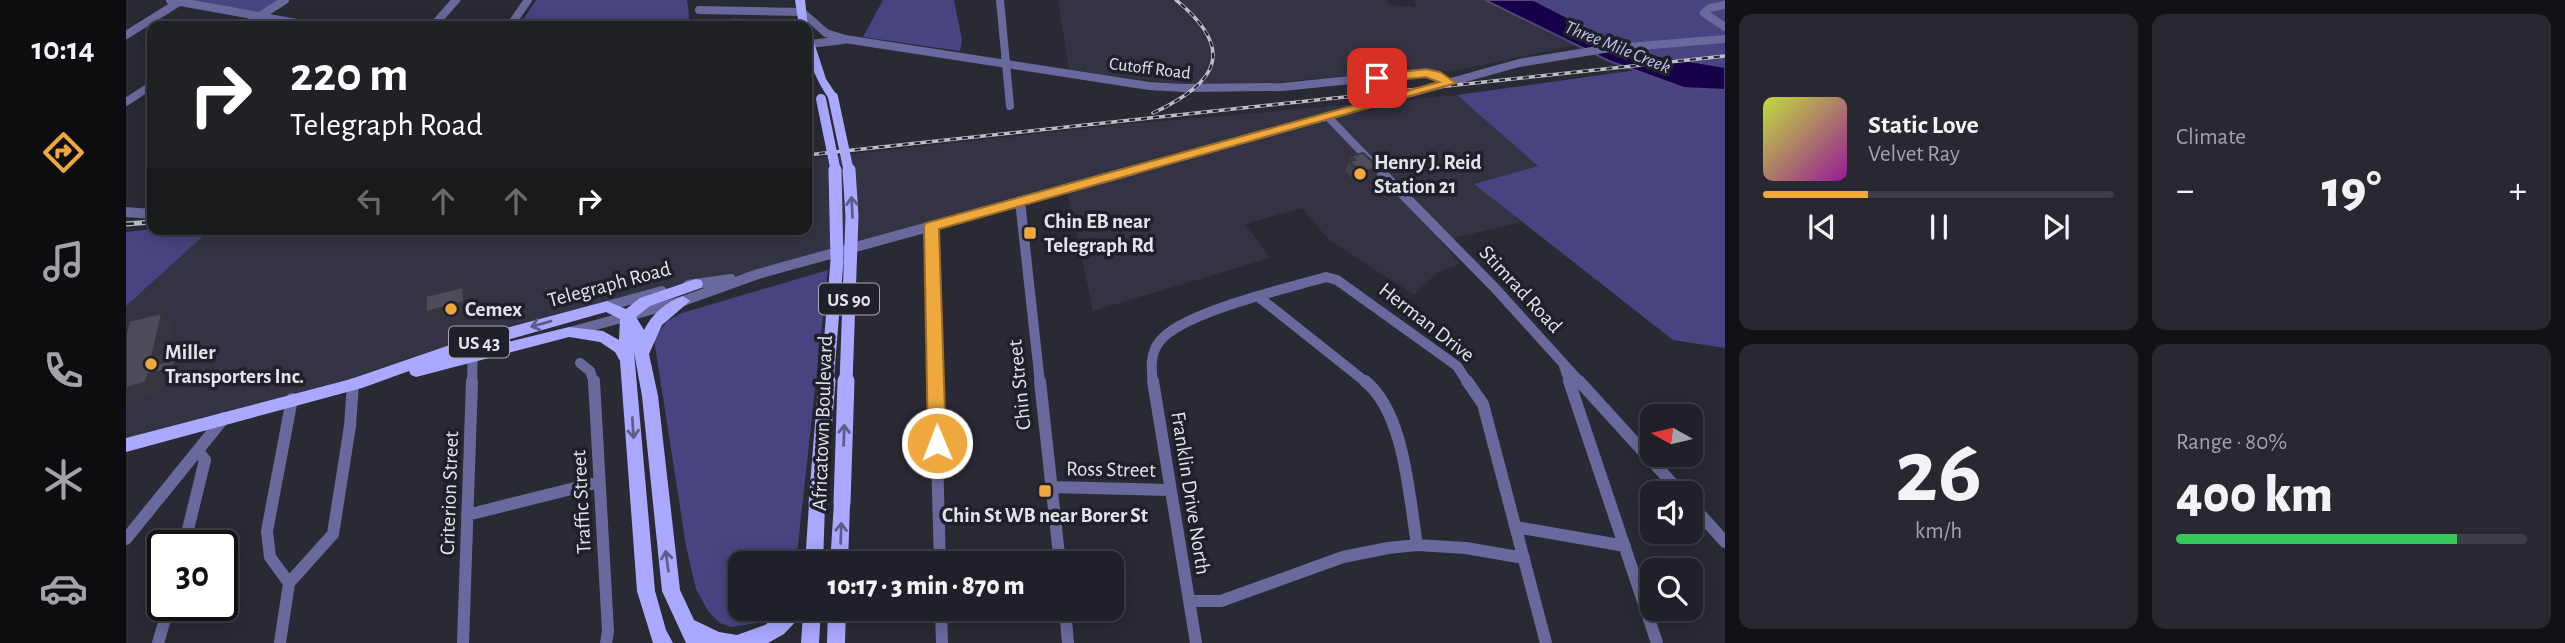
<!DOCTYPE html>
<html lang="en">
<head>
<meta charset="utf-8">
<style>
  :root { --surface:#202028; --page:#282830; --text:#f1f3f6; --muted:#a2a3a8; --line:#3d3e45; --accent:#eea83c }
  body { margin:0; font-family:"Alegreya Sans",sans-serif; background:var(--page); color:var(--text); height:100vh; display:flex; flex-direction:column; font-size:26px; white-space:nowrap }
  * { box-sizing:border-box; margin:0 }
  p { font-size:23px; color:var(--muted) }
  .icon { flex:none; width:38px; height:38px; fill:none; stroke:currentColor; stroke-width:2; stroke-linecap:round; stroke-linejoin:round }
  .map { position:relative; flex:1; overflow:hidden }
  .side { display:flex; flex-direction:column; gap:14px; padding:14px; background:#121216; width:840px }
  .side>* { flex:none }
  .top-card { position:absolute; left:21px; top:21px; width:665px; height:214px; border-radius:14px; box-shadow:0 4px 18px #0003,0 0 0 2px var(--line); background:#202124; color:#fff; overflow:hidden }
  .needle { width:46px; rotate:278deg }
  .controls { position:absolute; left:1514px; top:404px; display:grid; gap:14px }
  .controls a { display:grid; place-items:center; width:63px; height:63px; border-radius:14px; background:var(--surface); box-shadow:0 4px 18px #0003,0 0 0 2px var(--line); font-size:35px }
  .speed { position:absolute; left:21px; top:530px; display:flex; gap:14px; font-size:35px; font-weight:700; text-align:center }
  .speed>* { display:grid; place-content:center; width:91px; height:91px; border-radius:50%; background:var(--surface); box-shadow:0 4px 18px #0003,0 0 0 2px var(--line); line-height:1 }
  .speed .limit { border:4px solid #111; border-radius:10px; background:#fff; color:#111 }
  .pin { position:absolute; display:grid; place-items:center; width:60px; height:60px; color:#fff; margin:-30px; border-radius:14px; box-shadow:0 4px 10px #0006 }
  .me { position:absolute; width:77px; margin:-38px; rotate:359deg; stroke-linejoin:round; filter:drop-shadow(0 0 5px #0008) }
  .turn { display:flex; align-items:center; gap:24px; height:147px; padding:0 28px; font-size:32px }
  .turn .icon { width:91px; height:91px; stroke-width:2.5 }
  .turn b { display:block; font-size:49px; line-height:60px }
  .lanes { display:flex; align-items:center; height:66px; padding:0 28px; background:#0003; justify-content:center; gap:35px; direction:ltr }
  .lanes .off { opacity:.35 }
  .big { font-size:52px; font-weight:800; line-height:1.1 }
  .side .widget { flex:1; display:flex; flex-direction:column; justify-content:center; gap:10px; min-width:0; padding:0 24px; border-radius:14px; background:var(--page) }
  .side .dial { align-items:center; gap:0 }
  .dial b { font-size:91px; line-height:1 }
  .song { display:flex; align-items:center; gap:21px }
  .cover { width:84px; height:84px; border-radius:10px; background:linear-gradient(135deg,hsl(70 70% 55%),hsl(300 70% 35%)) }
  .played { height:7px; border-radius:4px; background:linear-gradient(90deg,var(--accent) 30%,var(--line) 30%) }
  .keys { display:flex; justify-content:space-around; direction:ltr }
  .heat { display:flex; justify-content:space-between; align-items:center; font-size:38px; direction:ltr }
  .charge { height:10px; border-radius:5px; background:linear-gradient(90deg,#34c759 80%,var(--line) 0) }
  .side .tiles { flex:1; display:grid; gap:14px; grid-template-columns:repeat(2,1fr) }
  .trip { position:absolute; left:602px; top:551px; width:396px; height:70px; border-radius:14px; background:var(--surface); box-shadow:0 4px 18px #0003,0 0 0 2px var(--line); font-weight:800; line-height:70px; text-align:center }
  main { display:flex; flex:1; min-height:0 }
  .tab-bar { display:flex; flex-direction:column; width:126px; justify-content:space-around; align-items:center; background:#0d0d10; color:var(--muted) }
  .tab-bar .icon { width:49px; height:49px }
  .tab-bar .active { color:var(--accent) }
  .tab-bar b { font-size:32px; color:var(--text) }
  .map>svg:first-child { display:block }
  .built { fill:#333343 }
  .green { fill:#484481 }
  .water { fill:#16004a; stroke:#54447a; stroke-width:2 }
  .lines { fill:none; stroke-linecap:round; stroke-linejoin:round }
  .minor-far2 { stroke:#6a699d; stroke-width:8 }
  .minor-far1 { stroke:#6a699d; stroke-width:10 }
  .minor { stroke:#6a699d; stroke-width:12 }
  .major { fill:#aaa8ff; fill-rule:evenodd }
  .rail-far1-casing { stroke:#bdbec5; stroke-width:3.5 }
  .rail-casing { stroke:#bdbec5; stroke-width:5 }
  .rail-far1 { stroke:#20202b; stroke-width:2; stroke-dasharray:6; stroke-linecap:butt }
  .rail { stroke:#20202b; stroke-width:2.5; stroke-dasharray:8; stroke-linecap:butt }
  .major-bridge-far2 { stroke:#aaa8ff; stroke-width:10 }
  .major-bridge-far1 { stroke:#aaa8ff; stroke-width:13 }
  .major-bridge { stroke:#aaa8ff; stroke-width:17 }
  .wall { fill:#42424d }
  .shaded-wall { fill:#36363e }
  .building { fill:#4d4d59; stroke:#36363e; stroke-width:2 }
  .oneway { stroke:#5e5d8a }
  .route { fill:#eea83c; stroke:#9b6d27; stroke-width:2 }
  .poi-dot { fill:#eea83c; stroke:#20202b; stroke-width:2.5 }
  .labels { text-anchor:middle; stroke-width:7; stroke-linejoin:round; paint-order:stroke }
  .far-street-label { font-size:18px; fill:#e3e4eb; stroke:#20202b }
  .far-water-label { font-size:19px; font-style:italic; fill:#c1c2ed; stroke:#20202b }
  .shield { fill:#20202b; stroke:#a8a9b1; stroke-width:2 }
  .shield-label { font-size:19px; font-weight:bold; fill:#e3e4eb }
  .poi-label { font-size:21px; font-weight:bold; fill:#e3e4eb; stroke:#20202b; text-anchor:start }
  .street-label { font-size:21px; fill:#e3e4eb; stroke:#20202b }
</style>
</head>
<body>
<main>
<nav class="tab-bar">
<b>10:14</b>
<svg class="icon active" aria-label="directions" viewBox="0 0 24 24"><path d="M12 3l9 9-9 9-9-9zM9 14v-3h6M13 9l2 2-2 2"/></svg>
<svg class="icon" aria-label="music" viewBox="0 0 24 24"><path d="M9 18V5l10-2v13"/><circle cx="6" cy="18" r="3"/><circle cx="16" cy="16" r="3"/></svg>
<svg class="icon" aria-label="phone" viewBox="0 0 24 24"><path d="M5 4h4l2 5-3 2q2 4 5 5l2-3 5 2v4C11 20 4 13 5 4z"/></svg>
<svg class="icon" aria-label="climate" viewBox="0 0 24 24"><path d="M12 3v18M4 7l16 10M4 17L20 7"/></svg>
<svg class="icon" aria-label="car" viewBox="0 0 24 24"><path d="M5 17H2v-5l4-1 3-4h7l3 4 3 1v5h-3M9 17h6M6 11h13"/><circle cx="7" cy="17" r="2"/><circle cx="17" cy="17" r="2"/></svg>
</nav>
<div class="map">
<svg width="1599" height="643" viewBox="0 0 1599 643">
  <rect width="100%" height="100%" fill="#2a2a35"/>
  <path class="built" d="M932 0H1261L1263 5 1291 7 1288 0H1359L1450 45 1323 72 1299 68 1115 86 1060 85 943 70Z
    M1331 95 1413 166 1349 184 1396 222 1315 241 1334 264 1312 272 1288 295 1202 239 1176 208 1119 224 1144 258 967 311 940 186 0 442V306L85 229H681V159L981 126Z"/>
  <path class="green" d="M58 0H155L132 15Z
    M410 0H561L564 26H393Z
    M757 0H828L836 40 834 51 737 37Z
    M1408 0H1599V67L1522 54 1484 39Z
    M1511 70 1558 88 1599 90V348L1547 340 1348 184 1412 166 1331 95Z
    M27 229H85L0 306V232Z
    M702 270 670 563 614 564V609H654L638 622 605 627 594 623 582 611 570 589 560 546 528 339 541 321 556 313Z"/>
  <path class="water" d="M1359 0H1408L1484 39 1522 54 1599 67V90L1558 88 1483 61Z"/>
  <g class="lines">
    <path class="minor-far2" d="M44 0 187 26
      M874 0 884 106
      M1599 5 1584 8 1578 13 1599 27
      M573 10 676 12 700 33 719 39 1023 86 1057 88 1157 87 1291 73 1310 75 1324 83
      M118 26 159 0
      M307 26 330 0
      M384 26 402 0
      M0 35 53 2
      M684 44 717 40
      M0 102 26 85
      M1201 116 1255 172
      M1002 172 1393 63 1478 49 1599 39"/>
    <path class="minor-far1" d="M1253 170 1368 287 1455 383
      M894 201 914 383
      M0 212 26 214
      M805 226 809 383
      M562 285 605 279
      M1134 298 1241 383
      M481 306 536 291
      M444 332 557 301 632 274 1008 170
      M454 363 464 371 468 383
      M1438 366 1444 383
      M346 383 347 348
      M1027 383C1025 368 1024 353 1034 341 1056 312 1163 288 1200 277L1211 280 1331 366 1342 383"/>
    <path class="minor" d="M468 381 482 631 480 643
      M809 381 814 564
      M914 381 934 564
      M1027 381 1070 643
      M1239 381C1279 413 1283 497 1291 545
      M1341 381 1357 404 1420 643
      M1443 381 1531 643
      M1453 381 1556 494
      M925 487 1044 490
      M1564 503 1599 542
      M341 515 473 482
      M1390 527 1499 546
      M0 539 98 418
      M58 546 79 460 72 451
      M163 583 207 534 224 426 227 384
      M163 583 144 557 141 531 166 399
      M1063 601H1095L1217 557 1262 548 1291 545 1340 548 1398 558
      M815 609 816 643
      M939 609 942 643
      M32 643 43 606
      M154 643 163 583
      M337 643 346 381"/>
    <path class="major" d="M669 0H679L682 28 673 26Z
      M681 33 686 36 700 79 712 97 711 99H703C689 78 680 58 681 33Z
      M570 279 575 280 577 284 575 288 524 306 510 317 518 330C526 314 540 302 557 296L564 301 536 325 523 354 532 396 554 590 568 620 593 632 611 635 639 625 659 609H695L693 643H675L677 614 658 634 642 643H560L536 591 516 396 508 352 529 591 540 630 547 643H527L511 591 494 361 489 352 474 342 443 337 290 377 285 375 283 371 236 388 0 452V438L225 379 347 337 481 301 500 309 514 298ZM480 312 494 319 493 340 477 331 443 327 325 356Z
      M716 496 722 498 724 503 722 564H704L708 503 710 498Z
      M691 497 697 499 699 504 697 564H679L683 504 685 499Z
      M702 609H720L719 643H701Z"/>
    <g class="rail-far1-casing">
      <path id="rail-far1" d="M1027 113C1092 83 1111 50 1050 0
        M681 155 1599 56"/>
    </g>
    <g class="rail-casing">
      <path id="rail" d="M0 224 26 222"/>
    </g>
    <use href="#rail-far1" class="rail-far1"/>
    <use href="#rail" class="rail"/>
    <path class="major-bridge-far2" d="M707 97 723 172
      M695 99 710 172"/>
    <path class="major-bridge-far1" d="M701 383 711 261 709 170
      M720 383 726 216 723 170"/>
    <path class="major-bridge" d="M716 503 720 381
      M691 504 701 381"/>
  </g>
  <path class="wall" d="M1225 156 1254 168 1249 178 1234 181 1230 178H1226L1219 171Z"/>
  <path class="shaded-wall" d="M1235 168 1230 178H1226L1231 169Z
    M1254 168 1249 178 1234 181 1239 171Z
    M337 287 343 296V312L306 321 300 312Z
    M36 313 49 325 40 370 49 359 62 371 60 380 36 387 34 394 0 404V388L24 366Z"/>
  <path class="building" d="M606 18 636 23 634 26H581L582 24 603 25Z
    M1237 153 1254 168 1239 171 1235 168 1231 169 1223 161 1229 160 1225 156Z
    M337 287 338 302 300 312V296Z
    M36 313 24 366 49 359 47 368 22 374 20 382 0 388V334L3 321Z"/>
  <defs><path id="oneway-shaft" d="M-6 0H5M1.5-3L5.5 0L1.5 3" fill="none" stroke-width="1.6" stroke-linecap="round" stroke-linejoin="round" transform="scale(1.75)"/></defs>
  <g class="oneway">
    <use href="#oneway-shaft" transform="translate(726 207) rotate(-93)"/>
    <use href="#oneway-shaft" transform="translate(415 324) rotate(164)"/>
    <use href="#oneway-shaft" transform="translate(507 428) rotate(86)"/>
    <use href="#oneway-shaft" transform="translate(718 435) rotate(-88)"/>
    <use href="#oneway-shaft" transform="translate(715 533) rotate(-88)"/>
    <use href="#oneway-shaft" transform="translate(541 561) rotate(-98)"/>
  </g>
  <path class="route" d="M1300 69 1314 72 1330 83 813 229 820 443 818 449 811 451 805 449 802 443 798 226 800 223 1313 82 1300 77 1251 82 1245 78 1251 75Z"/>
  <g class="poi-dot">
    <circle cx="1234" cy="174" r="7"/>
    <rect x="897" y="226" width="14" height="14" rx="3.5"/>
    <circle cx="325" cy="309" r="7"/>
    <circle cx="25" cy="364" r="7"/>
    <rect x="912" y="484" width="14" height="14" rx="3.5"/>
  </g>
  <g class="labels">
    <g class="far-street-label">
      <text transform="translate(1024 68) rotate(7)" y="6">Cutoff Road</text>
    </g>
    <g class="far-water-label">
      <text transform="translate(1492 46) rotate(22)" y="7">Three Mile Creek</text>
    </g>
    <g class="shield">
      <rect x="693" y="283.5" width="60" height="31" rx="5"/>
      <rect x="323" y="326.5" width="60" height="31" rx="5"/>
    </g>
    <g class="shield-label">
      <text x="723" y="306">US 90</text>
      <text x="353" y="349">US 43</text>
    </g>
    <g class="poi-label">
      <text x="1248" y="169">Henry J. Reid<tspan x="1248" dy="24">Station 21</tspan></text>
      <text x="918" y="228">Chin EB near<tspan x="918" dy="24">Telegraph Rd</tspan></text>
      <text x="339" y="316">Cemex</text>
      <text x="39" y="359">Miller<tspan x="39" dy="24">Transporters Inc.</tspan></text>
      <text x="919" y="522" text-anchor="middle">Chin St WB near Borer St</text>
    </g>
    <g class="street-label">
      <text transform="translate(483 284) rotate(-15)" y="7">Telegraph Road</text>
      <text transform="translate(1395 289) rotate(47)" y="7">Stimrad Road</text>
      <text transform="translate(1301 322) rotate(38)" y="7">Herman Drive</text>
      <text transform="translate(893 385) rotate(-96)" y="7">Chin Street</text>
      <text transform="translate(696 423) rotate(-88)" y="7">Africatown Boulevard</text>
      <text transform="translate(985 469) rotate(1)" y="7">Ross Street</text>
      <text transform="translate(323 493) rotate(-88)" y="7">Criterion Street</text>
      <text transform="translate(1065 493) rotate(81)" y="7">Franklin Drive North</text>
      <text transform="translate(455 502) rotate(-93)" y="7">Traffic Street</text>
    </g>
  </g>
</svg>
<div class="controls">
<a><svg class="needle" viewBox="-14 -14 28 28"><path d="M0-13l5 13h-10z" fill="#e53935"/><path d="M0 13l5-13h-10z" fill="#a2a3a8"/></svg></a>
<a><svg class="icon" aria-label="sound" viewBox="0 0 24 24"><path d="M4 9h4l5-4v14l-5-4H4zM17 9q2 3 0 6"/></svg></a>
<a><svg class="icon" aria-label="search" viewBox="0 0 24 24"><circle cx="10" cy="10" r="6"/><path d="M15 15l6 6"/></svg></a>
</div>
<div class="speed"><div class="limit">30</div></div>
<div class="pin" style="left:1251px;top:78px;background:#d93025"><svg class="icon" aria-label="arrive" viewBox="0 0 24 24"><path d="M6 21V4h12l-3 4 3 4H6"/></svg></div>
<svg class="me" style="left:811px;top:443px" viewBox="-20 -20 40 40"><circle r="17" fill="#eea83c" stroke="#fff" stroke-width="3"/><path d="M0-11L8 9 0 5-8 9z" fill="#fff"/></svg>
<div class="trip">10:17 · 3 min · 870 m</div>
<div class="top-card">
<div class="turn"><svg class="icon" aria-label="right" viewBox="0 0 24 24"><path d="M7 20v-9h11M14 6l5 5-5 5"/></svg><div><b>220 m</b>Telegraph Road</div></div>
<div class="lanes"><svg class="icon off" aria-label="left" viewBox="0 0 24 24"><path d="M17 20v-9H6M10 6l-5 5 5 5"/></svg><svg class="icon off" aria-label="ahead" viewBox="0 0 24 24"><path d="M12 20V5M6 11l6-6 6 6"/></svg><svg class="icon off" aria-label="ahead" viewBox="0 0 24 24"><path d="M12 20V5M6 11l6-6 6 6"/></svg><svg class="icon" aria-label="right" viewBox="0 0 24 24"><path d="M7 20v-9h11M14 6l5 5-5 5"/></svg></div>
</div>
</div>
<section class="side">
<div class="tiles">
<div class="widget">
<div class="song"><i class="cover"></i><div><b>Static Love</b><p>Velvet Ray</p></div></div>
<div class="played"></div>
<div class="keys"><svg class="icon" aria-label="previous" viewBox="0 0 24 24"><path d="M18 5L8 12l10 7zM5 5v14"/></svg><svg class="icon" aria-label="pause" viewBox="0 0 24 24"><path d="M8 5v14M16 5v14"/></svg><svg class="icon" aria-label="next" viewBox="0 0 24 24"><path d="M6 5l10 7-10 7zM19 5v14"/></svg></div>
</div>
<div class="widget"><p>Climate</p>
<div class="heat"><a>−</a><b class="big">19°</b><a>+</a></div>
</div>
<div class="widget dial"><b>26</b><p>km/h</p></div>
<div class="widget"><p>Range · 80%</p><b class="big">400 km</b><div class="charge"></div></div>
</div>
</section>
</main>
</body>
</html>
